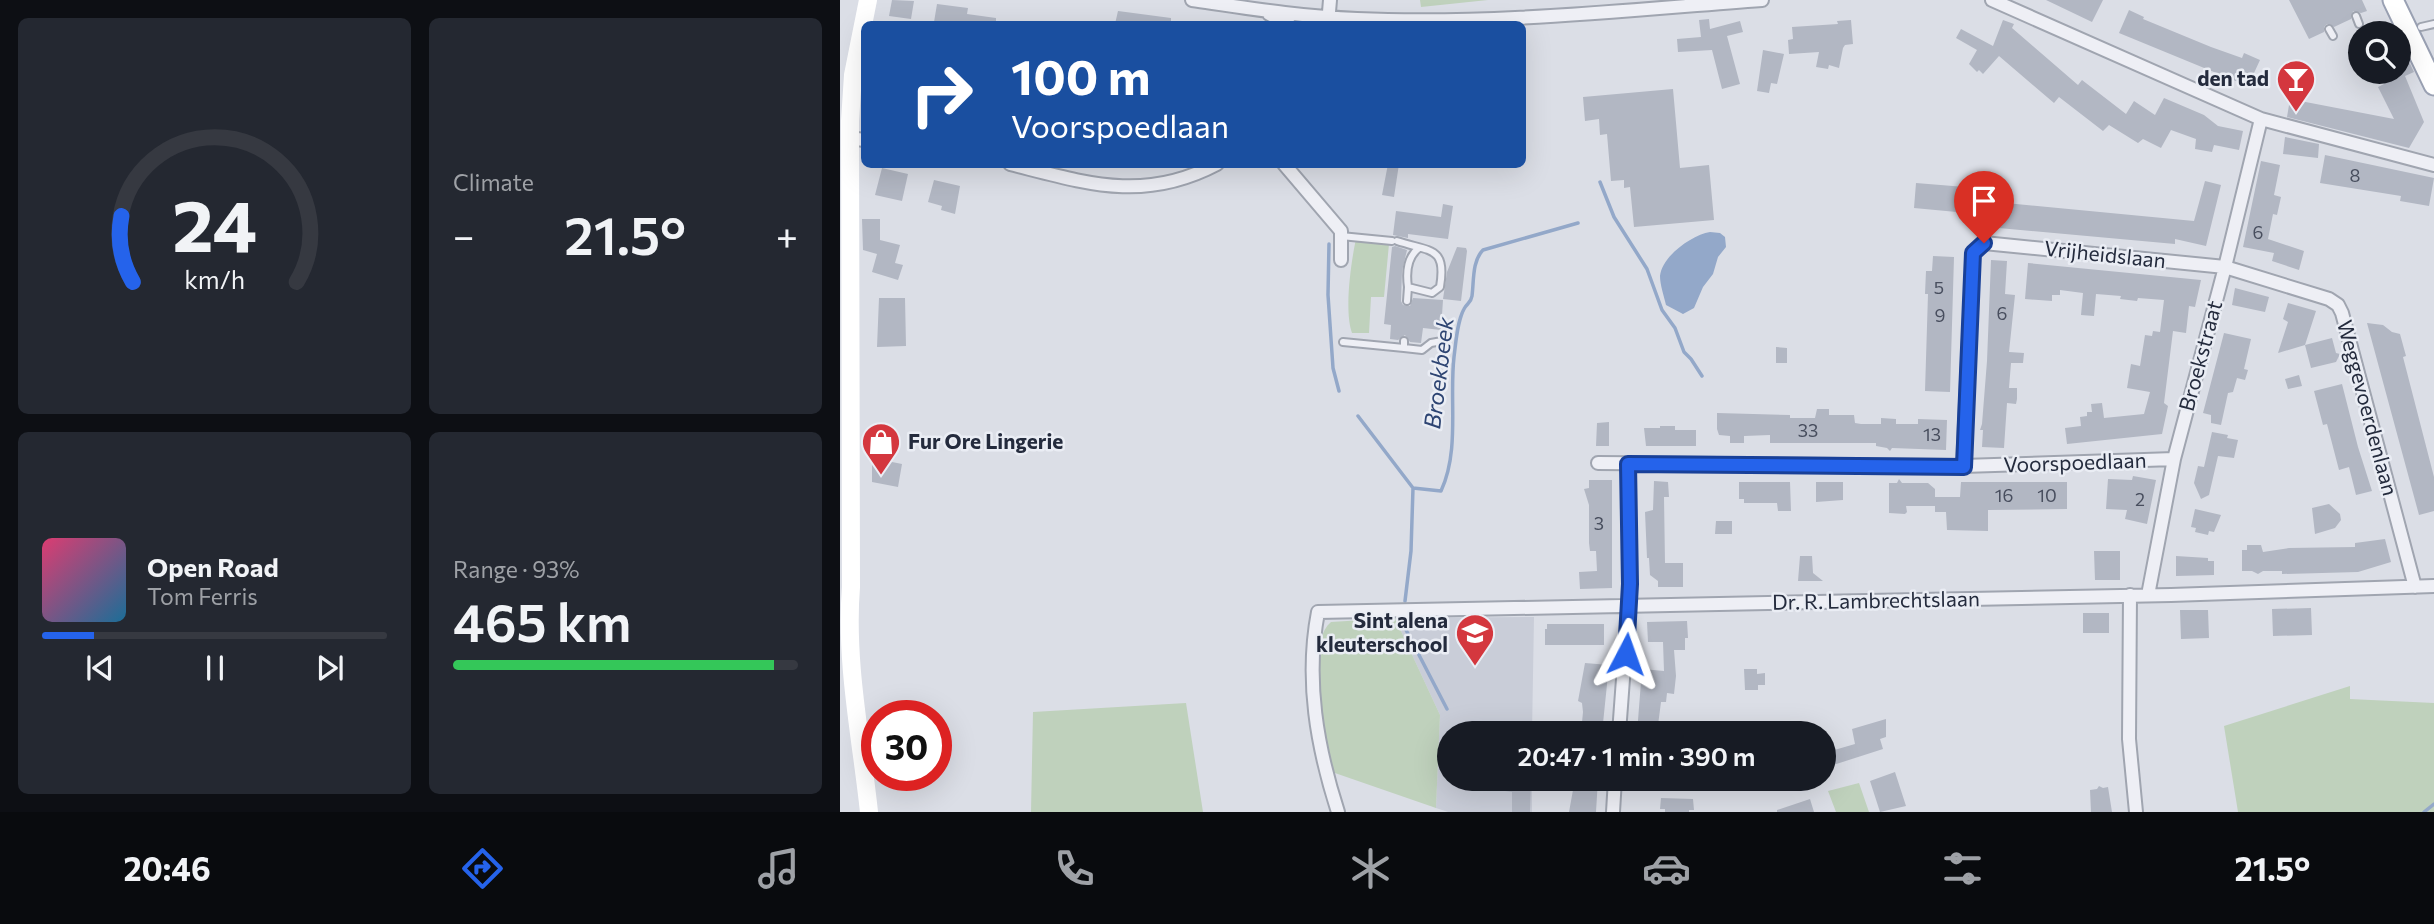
<!DOCTYPE html>
<html lang="en">
<head>
<meta charset="utf-8">
<style>
  :root { --surface:#171b24; --page:#242831; --text:#f1f3f6; --muted:#9ea1a6; --line:#363941; --accent:#2563eb }
  body { margin:0; font-family:Commissioner,sans-serif; background:var(--page); color:var(--text); height:100vh; display:flex; flex-direction:column; font-size:26px; white-space:nowrap }
  * { box-sizing:border-box; margin:0 }
  p { font-size:23px; color:var(--muted) }
  .icon { flex:none; width:38px; height:38px; fill:none; stroke:currentColor; stroke-width:2; stroke-linecap:round; stroke-linejoin:round }
  .map { position:relative; flex:1; overflow:hidden }
  .panel { display:flex; flex-direction:column; gap:18px; padding:18px; background:#0d0f14; width:840px }
  .panel>* { flex:none }
  .top-card { position:absolute; left:21px; top:21px; width:665px; height:147px; border-radius:10px; box-shadow:0 7px 28px #0002; background:#1a4fa0; color:#fff; overflow:hidden }
  .fabs { position:absolute; left:1508px; top:21px; display:grid; gap:14px }
  .fabs a { display:grid; place-items:center; width:63px; height:63px; border-radius:50%; background:var(--surface); box-shadow:0 7px 28px #0002; font-size:35px }
  .speed { position:absolute; left:21px; top:700px; display:flex; gap:14px; font-size:35px; font-weight:700; text-align:center }
  .speed>* { display:grid; place-content:center; width:91px; height:91px; border-radius:50%; background:var(--surface); box-shadow:0 7px 28px #0002; line-height:1 }
  .speed .limit { border:10px solid #d22; background:#fff; color:#111 }
  .pin { position:absolute; display:grid; place-items:center; width:60px; height:60px; color:#fff; margin:-72px -30px; border-radius:50% 50% 50% 0; rotate:-45deg; box-shadow:0 0 7px #0007 }
  .pin .icon { rotate:45deg }
  .me { position:absolute; width:77px; margin:-38px; rotate:4deg; stroke-linejoin:round; filter:drop-shadow(0 0 5px #0008) }
  .turn { display:flex; align-items:center; gap:24px; height:147px; padding:0 35px; font-size:32px }
  .turn .icon { width:91px; height:91px; stroke-width:2.5 }
  .turn b { display:block; font-size:49px; line-height:60px }
  .big { font-size:52px; font-weight:600; line-height:1.1 }
  .panel .widget { flex:1; display:flex; flex-direction:column; justify-content:center; gap:10px; min-width:0; padding:0 24px; border-radius:10px; background:var(--page) }
  .panel .dial { align-items:center; gap:0 }
  .dial svg { height:182px; overflow:visible; fill:none; stroke:var(--line); stroke-width:7; stroke-linecap:round; text-anchor:middle }
  .dial text { fill:var(--text); stroke:none }
  .song { display:flex; align-items:center; gap:21px }
  .cover { width:84px; height:84px; border-radius:10px; background:linear-gradient(135deg,hsl(340 70% 55%),hsl(200 70% 35%)) }
  .played { height:7px; border-radius:4px; background:linear-gradient(90deg,var(--accent) 15%,var(--line) 15%) }
  .keys { display:flex; justify-content:space-around; direction:ltr }
  .heat { display:flex; justify-content:space-between; align-items:center; font-size:38px; direction:ltr }
  .charge { height:10px; border-radius:5px; background:linear-gradient(90deg,#34c759 93%,var(--line) 0) }
  .panel .tiles { flex:1; display:grid; gap:18px; grid-template-columns:repeat(2,1fr) }
  .trip { position:absolute; left:597px; top:721px; width:399px; height:70px; border-radius:35px; background:var(--surface); box-shadow:0 7px 28px #0002; font-weight:600; line-height:70px; text-align:center }
  .menu { display:flex; height:112px; justify-content:space-around; align-items:center; background:#090b0e; color:var(--muted) }
  .menu .icon { width:49px; height:49px }
  .menu .current { color:var(--accent) }
  .menu b { font-size:32px; color:var(--text) }
  main { display:flex; flex:1; min-height:0 }
  .map>svg:first-child { display:block }
  .built { fill:#c9cdd8 }
  .green { fill:#bfd1bc }
  .water { fill:#93a8c9 }
  .lines { fill:none; stroke-linecap:round; stroke-linejoin:round }
  .stream { stroke:#93a8c9; stroke-width:3.5 }
  .building { fill:#b2b7c3 }
  .service-casing { stroke:#a0a5b0; stroke-width:10 }
  .minor-casing { stroke:#a0a5b0; stroke-width:16 }
  .primary-casing { stroke:#9aa1b3; stroke-width:23 }
  .service { stroke:#eeeff5; stroke-width:6 }
  .minor { stroke:#eeeff5; stroke-width:12 }
  .secondary { stroke:#fff; stroke-width:18 }
  .primary { stroke:#fff; stroke-width:19 }
  .route-casing { stroke:#184099; stroke-width:18 }
  .route { stroke:#2563eb; stroke-width:12 }
  .labels { text-anchor:middle; stroke-width:5; stroke-linejoin:round; paint-order:stroke }
  .number-label { font-size:18px; fill:#484e5e }
  .poi-label { font-size:21px; font-weight:bold; fill:#242b3d; stroke:#eaedf4; text-anchor:end }
  .street-label { font-size:21px; fill:#242b3d; stroke:#eaedf4 }
  .water-label { font-size:23px; font-style:italic; fill:#2d4472; stroke:#eaedf4 }
</style>
</head>
<body>
<main>
<section class="panel">
<div class="tiles">
<div class="widget dial"><svg viewBox="0 0 100 80">
<path d="M14 69A42 42 0 1 1 86 69"/>
<path d="M14 69A42 42 0 0 1 9 40" stroke="#2563eb"/>
<text x="50" y="56" font-size="32" font-weight="700">24</text>
<text x="50" y="72" font-size="11">km/h</text>
</svg></div>
<div class="widget"><p>Climate</p>
<div class="heat"><a>−</a><b class="big">21.5°</b><a>+</a></div>
</div>
<div class="widget">
<div class="song"><i class="cover"></i><div><b>Open Road</b><p>Tom Ferris</p></div></div>
<div class="played"></div>
<div class="keys"><svg class="icon" aria-label="previous" viewBox="0 0 24 24"><path d="M18 5L8 12l10 7zM5 5v14"/></svg><svg class="icon" aria-label="pause" viewBox="0 0 24 24"><path d="M8 5v14M16 5v14"/></svg><svg class="icon" aria-label="next" viewBox="0 0 24 24"><path d="M6 5l10 7-10 7zM19 5v14"/></svg></div>
</div>
<div class="widget"><p>Range · 93%</p><b class="big">465 km</b><div class="charge"></div></div>
</div>
</section>
<div class="map">
<svg width="1594" height="812" viewBox="0 0 1594 812">
  <rect width="100%" height="100%" fill="#dbdee6"/>
  <path class="built" d="M694 617 692 733H609V779H692V812H608L596 808 600 715 555 618Z"/>
  <path class="green" d="M580 0H648L581 7Z
    M516 239 549 244 544 297H531L529 333H512C504 311 511 262 516 239Z
    M555 618 600 715 596 808 492 772C486 739 463 645 491 622Z
    M1510 686V699L1594 703V812H1398L1384 726Z
    M346 703 363 812H191L193 712Z
    M1019 783 1029 812H996L988 791Z"/>
  <path class="water" d="M870 232 880 233 885 237 886 247 878 257 873 274 863 287 854 308 843 314 826 305C824 296 820 285 820 276 822 256 852 235 870 232Z"/>
  <g class="lines">
    <path class="stream" d="M760 182 774 217 807 269 822 310 835 328 844 352 851 359 862 376
      M489 244 488 295 493 368 499 391
      M518 416 573 488 571 551 565 601
      M573 488 601 491C620 450 609 400 614 357 616 342 617 322 624 309 627 303 631 303 632 296 634 281 632 261 643 250L738 223
      M565 623V628L607 709
      M1584 812 1594 804"/>
  </g>
  <path class="building" d="M52 0 74 1 71 19 49 16Z
    M1206 0H1263L1252 22Z
    M1449 0H1522L1527 11 1521 13 1513 11 1511 19 1494 27 1487 24 1484 27V32L1469 39Z
    M97 4 128 8 127 14 156 18V24L94 22Z
    M1289 10 1304 17 1303 19 1371 47 1402 58 1404 53 1420 60 1408 86 1279 33Z
    M278 11 331 18V24H275Z
    M869 19 870 29 900 21 903 32 887 36 900 84 882 89 872 50 838 52 837 39 861 37 859 20Z
    M1011 20 1013 44 1005 45 1003 48 999 68 989 65 988 69 976 67 979 52 949 54 948 40 953 39 952 27 998 24 997 21Z
    M1163 20 1174 24 1172 28 1238 85 1242 80 1286 114 1294 101 1315 115 1324 98 1364 115 1378 126 1403 131 1399 150 1374 145 1372 152 1355 149 1356 139 1331 130 1321 148 1303 139 1298 143 1269 125 1263 131 1219 97 1214 103 1159 56 1143 74 1139 70 1137 72 1129 64 1137 50 1116 38 1121 29 1153 46Z
    M1559 41 1574 72 1565 76 1584 122 1569 148 1447 117 1450 99 1554 119 1538 87 1544 84 1537 72H1559Z
    M923 50 944 54 937 84 931 83 929 93 917 91Z
    M833 89 840 168 869 165 874 220 794 227 790 187 784 188V180L771 181 767 134 760 135 759 119 745 121 743 97Z
    M1445 137 1479 144 1478 158 1443 154Z
    M1485 155 1594 178 1589 206 1560 201 1561 196 1480 183Z
    M1421 161 1440 165 1434 195 1441 197 1437 215 1433 214 1428 239 1464 251 1459 270 1432 261 1434 253 1403 247Z
    M548 164H559L554 197 542 195Z
    M42 168 68 174 62 201 35 195Z
    M94 180 120 186 115 214 101 210 102 206 88 202Z
    M1365 181 1381 185 1366 246 1335 239V244L1137 226 1138 214 1074 208 1076 183 1125 187V195L1166 199V203L1354 221Z
    M603 204 613 206 608 239 568 234V238L553 235 556 211 601 217Z
    M22 219H40V240L60 245 55 263 63 265 58 280 32 272 37 254 23 250Z
    M555 246 567 250 562 271 561 301 563 305 570 306 573 298 603 300 601 330 583 328 581 343 570 342 565 335 558 340 550 339 551 325 544 324 552 247Z
    M617 247 626 248 627 251 621 301 603 299 607 272Z
    M1093 256 1114 257 1110 392 1085 391 1088 294H1085L1086 271H1092Z
    M1151 260 1167 261 1165 294 1175 295 1169 352 1184 353 1183 363H1171L1169 388H1177V399L1176 404 1167 403 1164 448 1142 447 1143 430H1140L1142 424 1147 361Z
    M1188 263 1361 280 1355 307 1349 306 1346 333 1333 331 1324 403 1328 406 1322 434 1227 444 1225 428 1241 426 1240 417 1247 416V412H1252L1251 404 1262 403 1264 418 1304 414 1310 392 1287 388 1291 364 1300 366 1305 335 1312 336 1313 331 1320 332 1324 300 1298 298 1297 301 1280 299 1281 296 1256 294 1254 316 1241 315 1243 293 1220 290V295H1212V301L1185 299Z
    M1395 288 1429 297 1425 312 1392 305Z
    M39 298H65L66 346 37 347Z
    M1448 303 1476 311 1465 345 1438 353 1448 322 1443 319Z
    M1527 323 1543 325 1552 332 1560 334 1566 356 1563 357 1594 477V511L1579 515Z
    M1384 333 1411 339 1404 369 1408 370 1405 380 1397 378 1393 392 1388 393 1381 425 1371 423V415L1363 413Z
    M1492 338 1496 353 1500 354 1496 362 1471 368 1465 345Z
    M936 347 947 348V363H936Z
    M1459 375 1462 386 1448 389 1445 379Z
    M1502 384 1518 447 1532 491 1516 495 1509 467 1499 470 1487 424 1483 425 1474 391Z
    M977 409H989V415H1014L1015 423 1021 424H1041V418L1056 419V424H1078V419L1107 420 1106 450 1052 448 1050 451 1047 448 1036 446V443H930V435L904 436V443H890V436L879 435 877 429V413L950 415V418H975Z
    M769 422V446H756L757 423Z
    M820 426H835V430H856V446H806L804 428H820Z
    M1372 432 1388 435 1387 438 1398 440 1394 458 1378 456 1369 495 1361 499 1354 483 1358 466 1364 467Z
    M32 458 62 464 58 487 32 482Z
    M1293 476 1316 480 1307 524 1285 519 1287 510 1266 509 1268 479 1292 480Z
    M1059 479 1062 483H1088L1095 489V497H1120L1121 482H1227V509L1148 510V531L1107 530 1106 512H1095V506H1066L1067 512 1065 514 1049 513V483H1057Z
    M749 480H772V588L740 589 739 572 757 571 756 551H750L749 543V505L744 489 749 488Z
    M814 481 828 482 829 497H824L825 563H843V587H818V581L810 575 809 558H807L805 512 813 510Z
    M899 482H950L951 511H938L937 503H904V499H899Z
    M976 482H1003V500L976 502Z
    M1489 504 1500 514 1501 520 1495 528 1475 534 1472 508Z
    M1355 509 1381 515 1374 532 1369 531 1368 535 1355 532 1356 528 1351 527Z
    M876 521H892V534H875Z
    M1545 539 1551 562 1518 572 1442 574V571H1423L1418 574 1412 571H1402V550H1407V545H1421L1423 552 1449 548 1515 547V543Z
    M1254 551H1280V580H1255Z
    M960 556H972L973 573 983 581H958Z
    M1336 556 1368 558V561H1374V575L1336 576Z
    M1471 608 1472 635 1433 636 1432 609Z
    M1340 610H1368L1369 638 1341 639Z
    M1243 613H1269V633H1243Z
    M847 621 848 638H845V650H834L836 676 834 694 827 693 826 702H821L817 733H797L802 669 824 671 823 642H808L807 622Z
    M707 624H764V645H705V629H707Z
    M745 663 769 665 762 733H741L743 712 742 703 738 701Z
    M904 669H917V674L925 673V685H918V690H905Z
    M1046 719V737L1040 739 1043 749 987 767 984 753 1015 744 1012 729Z
    M1055 772 1066 806 1040 812 1030 781Z
    M665 779H691L690 812H672V792L665 791Z
    M735 779H758L756 812H729Z
    M1259 786 1263 788 1268 787 1272 812H1251L1250 790 1257 789Z
    M821 798 853 799 854 810H849V812H825V809H820Z
    M970 799 974 812H937V810Z"/>
  <g class="lines">
    <g class="service-casing">
      <path id="service" d="M1516 16 1519 24
        M1581 27 1594 24
        M1489 29 1493 36
        M501 236 552 241
        M557 241C590 252 607 246 600 287L592 293 568 287C566 273 567 257 579 248
        M567 301 568 287
        M564 341V348L582 350 591 343 602 341
        M503 342 564 348"/>
    </g>
    <g class="minor-casing">
      <path id="minor" d="M352 0C407 8 462 17 517 19 652 25 787 10 922 0
        M1152 0 1421 119 1594 165
        M429 14 449 24
        M488 24 490 0
        M10 138 24 140
        M170 164C246 183 303 203 377 164
        M444 164 501 231V260
        M758 463 1123 466 1334 459
        M1123 466 1133 253 1144 243 1385 267 1489 299 1498 305 1502 313 1575 587
        M1290 595 1289 739 1296 812
        M1308 595 1334 459 1385 267 1421 119
        M779 733 790 584 788 464
        M498 812C477 747 465 680 478 612L1331 595 1594 586
        M773 812 775 779"/>
    </g>
    <g class="primary-casing">
      <path id="primary" d="M1553 0 1594 85"/>
    </g>
    <use href="#service" class="service"/>
    <use href="#minor" class="minor"/>
    <path class="secondary" d="M28 0 13 75 10 121 11 587C5 662 21 737 29 812"/>
    <use href="#primary" class="primary"/>
  </g>
  <g class="lines">
    <g class="route-casing">
      <path id="route" d="M786 654 790 584 788 464 1124 467 1133 253 1144 243"/>
    </g>
    <use href="#route" class="route"/>
  </g>
  <defs>
    <g id="bar-pin" transform="scale(2.0125)"><path d="M0 17L-7.5 6A9.5 9.5 0 1 1 7.5 6Z" fill="#d4373e" stroke="#eaedf4"/><path d="M-6-5H6L.8 .8V4.5H3.5V6h-7V4.5H-.8V.8Z" fill="#fff"/></g>
    <g id="shop-pin" transform="scale(2.0125)"><path d="M0 17L-7.5 6A9.5 9.5 0 1 1 7.5 6Z" fill="#d4373e" stroke="#eaedf4"/><path d="M-5-2.5h2.3a2.7 3.5 0 0 1 5.4 0H5L5.5 6h-11ZM-1.5-2.5h3a1.5 2.3 0 0 0-3 0Z" fill="#fff"/></g>
    <g id="school-pin" transform="scale(2.0125)"><path d="M0 17L-7.5 6A9.5 9.5 0 1 1 7.5 6Z" fill="#d4373e" stroke="#eaedf4"/><path d="M0-5L7-2L0 1L-7-2ZM-4 1L0 2.5L4 1V4Q0 6-4 4Z" fill="#fff"/></g>
  </defs>
  <g fill-rule="evenodd">
    <use href="#bar-pin" x="1456" y="79"/>
    <use href="#shop-pin" x="41" y="442"/>
    <use href="#school-pin" x="635" y="633"/>
  </g>
  <g class="labels">
    <g class="number-label">
      <text x="1515" y="182">8</text>
      <text x="1418" y="239">6</text>
      <text x="1099" y="294">5</text>
      <text x="1162" y="320">6</text>
      <text x="1100" y="322">9</text>
      <text x="968" y="437">33</text>
      <text x="1092" y="441">13</text>
      <text x="1164" y="502">16</text>
      <text x="1207" y="502">10</text>
      <text x="1300" y="506">2</text>
      <text x="759" y="530">3</text>
    </g>
    <g class="poi-label">
      <text x="1429" y="86">den tad</text>
      <text x="68" y="449" text-anchor="start">Fur Ore Lingerie</text>
      <text x="608" y="628">Sint alena<tspan x="608" dy="24">kleuterschool</tspan></text>
    </g>
    <g class="street-label">
      <text transform="translate(1265 255) rotate(6)" y="7">Vrijheidslaan</text>
      <text transform="translate(1361 356) rotate(-75)" y="7">Broekstraat</text>
      <text transform="translate(1527 408) rotate(75)" y="7">Weggevoerdenlaan</text>
      <text transform="translate(1235 463) rotate(-2)" y="7">Voorspoedlaan</text>
      <text transform="translate(1036 601) rotate(-1)" y="7">Dr. R. Lambrechtslaan</text>
    </g>
    <g class="water-label">
      <text transform="translate(599 373) rotate(-83)" y="8">Broekbeek</text>
    </g>
  </g>
</svg>
<div class="fabs">
<a><svg class="icon" aria-label="search" viewBox="0 0 24 24"><circle cx="10" cy="10" r="6"/><path d="M15 15l6 6"/></svg></a>
</div>
<div class="speed"><div class="limit">30</div></div>
<div class="pin" style="left:1144px;top:243px;background:#d93025"><svg class="icon" aria-label="arrive" viewBox="0 0 24 24"><path d="M6 21V4h12l-3 4 3 4H6"/></svg></div>
<svg class="me" style="left:786px;top:654px" viewBox="-20 -20 40 40"><path d="M0-17L14 15 0 8-14 15z" fill="#2563eb" stroke="#fff" stroke-width="4"/></svg>
<div class="trip">20:47 · 1 min · 390 m</div>
<div class="top-card">
<div class="turn"><svg class="icon" aria-label="right" viewBox="0 0 24 24"><path d="M7 20v-9h11M14 6l5 5-5 5"/></svg><div><b>100 m</b>Voorspoedlaan</div></div>
</div>
</div>
</main>
<nav class="menu">
<b>20:46</b>
<svg class="icon current" aria-label="directions" viewBox="0 0 24 24"><path d="M12 3l9 9-9 9-9-9zM9 14v-3h6M13 9l2 2-2 2"/></svg>
<svg class="icon" aria-label="music" viewBox="0 0 24 24"><path d="M9 18V5l10-2v13"/><circle cx="6" cy="18" r="3"/><circle cx="16" cy="16" r="3"/></svg>
<svg class="icon" aria-label="phone" viewBox="0 0 24 24"><path d="M5 4h4l2 5-3 2q2 4 5 5l2-3 5 2v4C11 20 4 13 5 4z"/></svg>
<svg class="icon" aria-label="climate" viewBox="0 0 24 24"><path d="M12 3v18M4 7l16 10M4 17L20 7"/></svg>
<svg class="icon" aria-label="car" viewBox="0 0 24 24"><path d="M5 17H2v-5l4-1 3-4h7l3 4 3 1v5h-3M9 17h6M6 11h13"/><circle cx="7" cy="17" r="2"/><circle cx="17" cy="17" r="2"/></svg>
<svg class="icon" aria-label="filters" viewBox="0 0 24 24"><path d="M4 7h16M4 17h16"/><circle cx="9" cy="7" r="2"/><circle cx="15" cy="17" r="2"/></svg>
<b>21.5°</b>
</nav>
</body>
</html>
